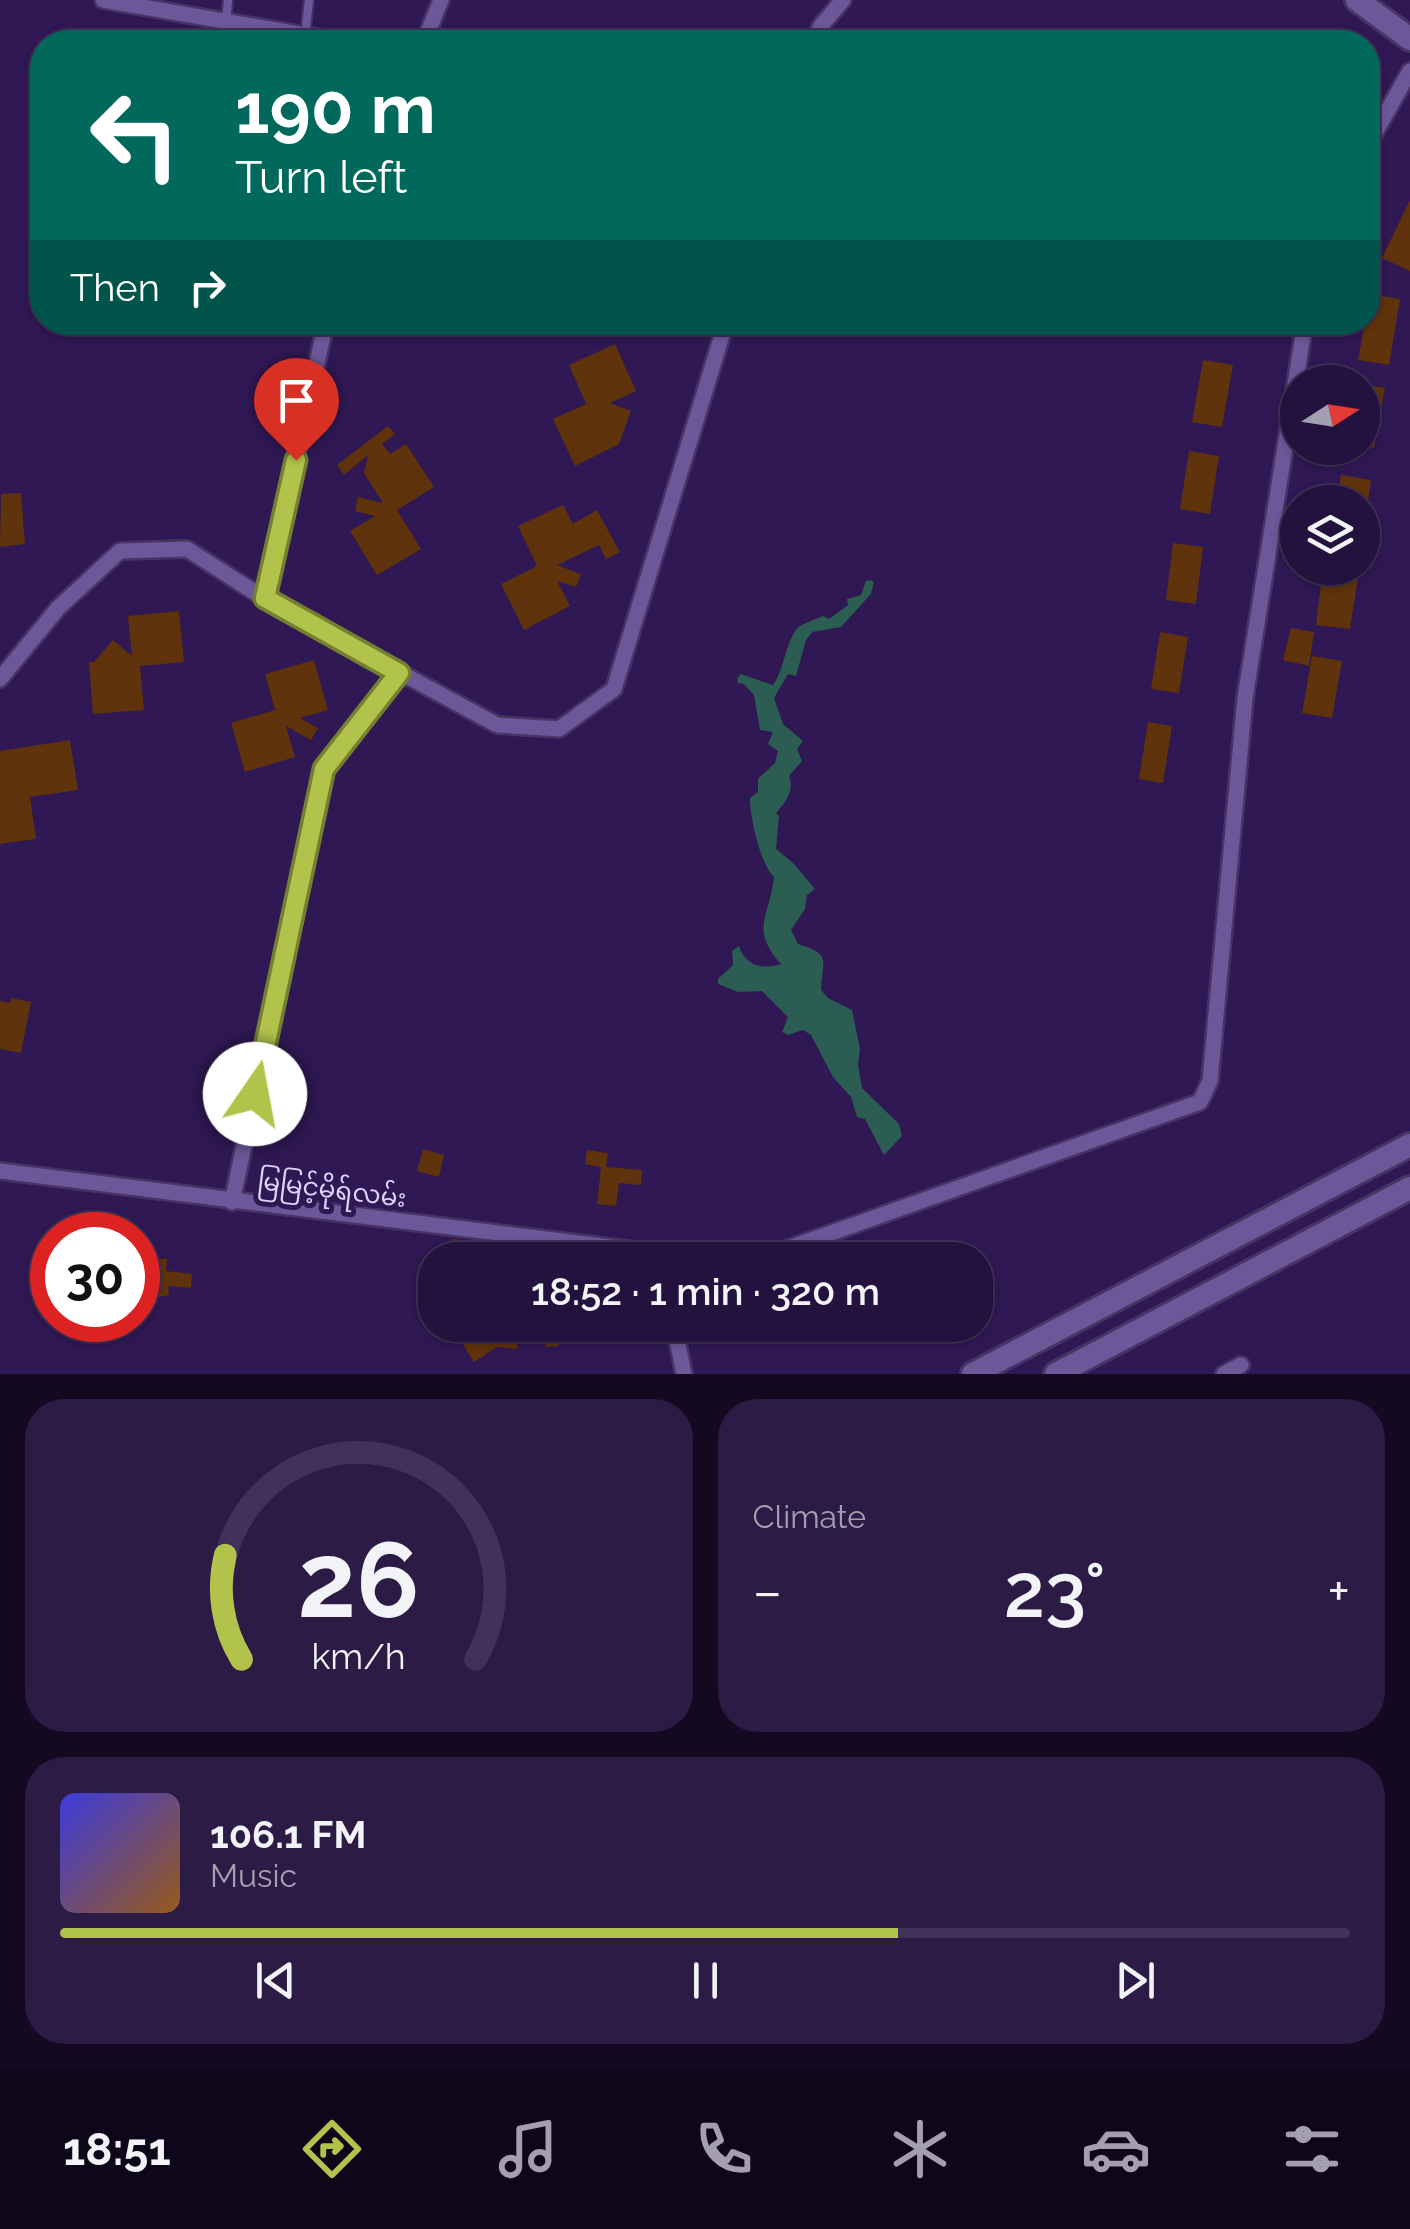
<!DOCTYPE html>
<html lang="en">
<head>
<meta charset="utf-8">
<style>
  :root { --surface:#23123e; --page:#2b1b45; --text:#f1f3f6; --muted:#a39eb0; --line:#403258; --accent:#b2c34c }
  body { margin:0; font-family:Raleway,"Noto Sans Myanmar",sans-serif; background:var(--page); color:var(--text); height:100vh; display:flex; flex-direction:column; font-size:38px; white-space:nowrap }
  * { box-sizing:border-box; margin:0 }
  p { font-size:32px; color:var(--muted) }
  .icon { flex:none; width:55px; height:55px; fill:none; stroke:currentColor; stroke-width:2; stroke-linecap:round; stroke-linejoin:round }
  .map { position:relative; height:1374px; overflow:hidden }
  .side { display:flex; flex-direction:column; gap:25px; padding:25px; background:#130a22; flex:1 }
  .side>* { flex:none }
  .banner { position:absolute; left:30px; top:30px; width:1350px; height:305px; border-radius:40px; box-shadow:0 2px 8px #0004,0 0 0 2px var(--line); background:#00695c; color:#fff; overflow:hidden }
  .needle { width:65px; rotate:78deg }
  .fabs { position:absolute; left:1280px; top:365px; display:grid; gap:20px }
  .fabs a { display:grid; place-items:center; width:100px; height:100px; border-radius:50%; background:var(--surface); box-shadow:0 2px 8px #0004,0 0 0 2px var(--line); font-size:50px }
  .speed { position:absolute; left:30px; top:1212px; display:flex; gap:20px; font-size:50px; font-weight:700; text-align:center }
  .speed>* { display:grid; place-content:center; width:130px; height:130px; border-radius:50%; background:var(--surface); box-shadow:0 2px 8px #0004,0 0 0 2px var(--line); line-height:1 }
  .speed .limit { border:15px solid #d22; background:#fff; color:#111 }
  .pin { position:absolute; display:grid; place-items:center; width:85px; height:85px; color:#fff; margin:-102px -42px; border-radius:50% 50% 50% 0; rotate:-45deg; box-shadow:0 0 10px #0007 }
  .pin .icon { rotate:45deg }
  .me { position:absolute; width:110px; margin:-55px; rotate:12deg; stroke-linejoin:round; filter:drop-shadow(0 0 8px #0008) }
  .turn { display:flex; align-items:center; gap:35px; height:210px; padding:0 40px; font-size:45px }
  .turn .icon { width:130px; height:130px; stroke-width:2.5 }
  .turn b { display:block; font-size:70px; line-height:85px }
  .then { display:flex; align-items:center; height:95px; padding:0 40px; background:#0003; gap:20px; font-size:38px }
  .big { font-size:75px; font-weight:600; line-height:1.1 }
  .side .tile { flex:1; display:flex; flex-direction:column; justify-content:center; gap:15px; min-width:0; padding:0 35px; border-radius:40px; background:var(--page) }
  .side .dial { align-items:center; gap:0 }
  .dial svg { height:260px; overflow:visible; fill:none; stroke:var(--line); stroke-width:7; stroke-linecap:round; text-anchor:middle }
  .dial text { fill:var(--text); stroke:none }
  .song { display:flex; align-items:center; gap:30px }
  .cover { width:120px; height:120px; border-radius:15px; background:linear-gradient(135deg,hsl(240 70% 55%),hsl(30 70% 35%)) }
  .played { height:10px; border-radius:5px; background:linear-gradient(90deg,var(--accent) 65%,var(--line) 65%) }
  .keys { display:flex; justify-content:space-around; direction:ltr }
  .heat { display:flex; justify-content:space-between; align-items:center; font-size:55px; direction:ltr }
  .side .tiles { flex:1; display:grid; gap:25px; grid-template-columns:1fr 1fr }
  .tile:last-child { grid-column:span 2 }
  .trip { position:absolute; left:418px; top:1242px; width:575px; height:100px; border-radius:40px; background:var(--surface); box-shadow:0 2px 8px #0004,0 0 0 2px var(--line); font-weight:600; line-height:100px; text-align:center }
  .tab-bar { display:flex; height:160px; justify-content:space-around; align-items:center; background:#0e0719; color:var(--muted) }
  .tab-bar .icon { width:70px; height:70px }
  .tab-bar .on { color:var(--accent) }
  .tab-bar b { font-size:45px; color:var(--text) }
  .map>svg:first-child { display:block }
  .water { fill:#2b5d52 }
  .building { fill:#5f330b }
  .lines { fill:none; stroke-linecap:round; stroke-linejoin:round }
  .lane-casing { stroke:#473366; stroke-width:12 }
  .street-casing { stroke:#473366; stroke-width:20 }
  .secondary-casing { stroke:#473366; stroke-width:28 }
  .lane { stroke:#6c5899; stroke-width:8 }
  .street { stroke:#6c5899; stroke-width:15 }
  .secondary { stroke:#6c5899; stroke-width:22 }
  .route-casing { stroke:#747f31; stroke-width:25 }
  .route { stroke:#b2c34c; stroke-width:18 }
  .labels { text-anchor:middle; stroke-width:10; stroke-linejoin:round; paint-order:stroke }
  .street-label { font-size:25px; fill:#ddd4f9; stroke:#2f1853 }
</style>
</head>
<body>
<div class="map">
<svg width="1410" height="1374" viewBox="0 0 1410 1374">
  <rect width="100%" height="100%" fill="#2f1853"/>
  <path class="water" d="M871 580 874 582 871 594 841 627 812 632 806 640 796 676 788 674 774 698 783 724 803 741 797 749 802 761 789 776C795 790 785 803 776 813L779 816 776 849 793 863 815 889 807 895 805 909 791 930 798 944C833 955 822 959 821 990L828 998 852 1010 860 1049 858 1065 862 1088 899 1124 902 1136 884 1155 865 1119 857 1117 851 1097 833 1077 811 1035 803 1030 788 1035 782 1032 788 1017 762 991 738 992 718 984V979L733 965 732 951 739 946C745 966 763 970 781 964 749 929 770 916 774 877 760 863 750 818 750 798L758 792V779L775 763 778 751 768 744 773 732 760 730 754 695 744 684 738 683 737 678 741 674 773 685C784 671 787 635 800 626 807 622 816 619 823 616L829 619 848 605 847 599 861 595 866 581Z"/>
  <path class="building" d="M1410 200V271L1382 258Z
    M1369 294 1400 299 1389 365 1358 360 1365 322H1368Z
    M615 344 636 391 610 403 631 411 619 444 575 466 553 419 586 404 569 365Z
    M1203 360 1233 365 1222 427 1192 422Z
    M1362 384 1385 388 1374 448 1362 446Z
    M388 426 395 434 382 444 390 454 406 444 434 487 397 510 421 549 377 575 350 531 375 516 355 511 358 497 383 503 364 473 368 455 344 475 337 465Z
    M1189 451 1219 456 1210 514 1180 509Z
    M1341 475 1371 480 1368 502H1337Z
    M21 493 25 544 0 547 1 494Z
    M563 505 573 524 597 510 620 552 606 559 599 545 557 565 581 574 576 587 557 581 570 606 524 630 501 584 537 566 518 526Z
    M1173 543 1203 547 1196 604 1166 600Z
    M1323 568 1359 571 1350 629 1316 625Z
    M179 611 184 662 140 666 144 710 93 714 89 662H94L113 640 132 656 128 616Z
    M1291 628 1314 632 1309 666 1283 660Z
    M1160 632 1188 637 1179 693 1151 689Z
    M1312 656 1342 661 1332 718 1302 713Z
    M314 660 328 710 300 718 318 728 311 740 286 726 295 757 245 772 231 723 275 710 265 674Z
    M1148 722 1172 726 1163 783 1139 779Z
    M70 740 78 790 30 797 36 839 0 844V751Z
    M11 998 31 1002 21 1053 0 1049V1001L10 1003Z
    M423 1149 444 1155 439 1177 417 1171Z
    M587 1150 608 1153 606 1167 642 1170 641 1185 619 1183 616 1206 597 1204 601 1167 585 1164Z
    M452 1239 473 1242 472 1248 508 1252 507 1260H449Z
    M153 1258 167 1259 166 1271 192 1274 191 1288 168 1286 169 1295 153 1298Z
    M451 1325H563L564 1340 558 1341 559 1346 546 1347 545 1341 517 1343V1349L497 1347 474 1362Z"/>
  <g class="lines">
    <g class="lane-casing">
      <path id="lane" d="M226 23 228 0
        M305 36 309 0"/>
    </g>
    <g class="street-casing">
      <path id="street" d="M103 0 345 42
        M424 42 441 0
        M815 42 820 27 843 0
        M1368 145 1410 71
        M265 599 326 322
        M0 679 58 608 120 551 187 549 265 599 497 725 559 729 614 689 726 322
        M0 1171 659 1253
        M232 1202 324 769 399 673
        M660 1260 659 1253 755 1260 1200 1102 1210 1081 1245 698 1305 322
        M674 1325 684 1374
        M1224 1374 1241 1365"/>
    </g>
    <g class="secondary-casing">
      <path id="secondary" d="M1357 0 1410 39
        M973 1374 1410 1145
        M1056 1374 1410 1188"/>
    </g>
    <use href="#lane" class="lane"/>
    <use href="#street" class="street"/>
    <use href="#secondary" class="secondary"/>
  </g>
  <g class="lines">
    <g class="route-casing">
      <path id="route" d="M255 1094 324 769 399 673 265 598 296 460"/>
    </g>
    <use href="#route" class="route"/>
  </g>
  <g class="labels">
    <g class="street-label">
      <text transform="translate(332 1189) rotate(7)" y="9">မြမြင့်မိုရ်လမ်း</text>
    </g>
  </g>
</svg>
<div class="fabs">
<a><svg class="needle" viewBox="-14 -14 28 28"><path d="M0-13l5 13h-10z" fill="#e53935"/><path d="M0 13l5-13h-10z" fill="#a39eb0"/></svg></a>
<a><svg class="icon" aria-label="layers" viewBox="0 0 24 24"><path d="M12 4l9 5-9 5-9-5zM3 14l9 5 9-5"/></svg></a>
</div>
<div class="speed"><div class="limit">30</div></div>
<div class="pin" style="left:296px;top:460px;background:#d93025"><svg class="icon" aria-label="arrive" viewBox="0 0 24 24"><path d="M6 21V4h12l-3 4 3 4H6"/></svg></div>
<svg class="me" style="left:255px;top:1094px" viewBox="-20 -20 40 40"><circle r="19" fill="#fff"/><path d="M0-13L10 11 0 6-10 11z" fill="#b2c34c"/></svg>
<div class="trip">18:52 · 1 min · 320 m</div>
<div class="banner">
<div class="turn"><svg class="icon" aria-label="left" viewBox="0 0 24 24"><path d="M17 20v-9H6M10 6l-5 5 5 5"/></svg><div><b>190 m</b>Turn left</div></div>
<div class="then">Then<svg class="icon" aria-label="right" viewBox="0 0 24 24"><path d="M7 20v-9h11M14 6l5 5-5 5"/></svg></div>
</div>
</div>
<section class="side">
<div class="tiles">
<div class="tile dial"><svg viewBox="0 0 100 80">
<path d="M14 69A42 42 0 1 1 86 69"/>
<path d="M14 69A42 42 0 0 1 9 37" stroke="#b2c34c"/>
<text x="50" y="56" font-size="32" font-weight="700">26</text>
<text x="50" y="72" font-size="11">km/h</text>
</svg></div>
<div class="tile"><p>Climate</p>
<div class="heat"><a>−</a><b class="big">23°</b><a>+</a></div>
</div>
<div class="tile">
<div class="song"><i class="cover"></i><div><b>106.1 FM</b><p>Music</p></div></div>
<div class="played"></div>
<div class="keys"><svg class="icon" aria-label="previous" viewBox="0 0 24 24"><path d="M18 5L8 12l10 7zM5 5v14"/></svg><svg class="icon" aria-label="pause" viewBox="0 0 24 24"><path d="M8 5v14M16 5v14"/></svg><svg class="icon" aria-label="next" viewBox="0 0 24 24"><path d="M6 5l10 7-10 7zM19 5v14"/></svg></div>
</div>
</div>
</section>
<nav class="tab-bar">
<b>18:51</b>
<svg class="icon on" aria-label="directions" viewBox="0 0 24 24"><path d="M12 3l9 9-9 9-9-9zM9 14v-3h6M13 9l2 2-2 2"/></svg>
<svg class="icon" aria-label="music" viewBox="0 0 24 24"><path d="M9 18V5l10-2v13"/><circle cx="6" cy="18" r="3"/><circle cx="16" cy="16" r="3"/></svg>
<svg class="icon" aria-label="phone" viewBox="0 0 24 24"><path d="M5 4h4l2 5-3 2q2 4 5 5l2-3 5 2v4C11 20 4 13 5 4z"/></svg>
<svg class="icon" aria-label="climate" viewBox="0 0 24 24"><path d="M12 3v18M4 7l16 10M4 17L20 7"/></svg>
<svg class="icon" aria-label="car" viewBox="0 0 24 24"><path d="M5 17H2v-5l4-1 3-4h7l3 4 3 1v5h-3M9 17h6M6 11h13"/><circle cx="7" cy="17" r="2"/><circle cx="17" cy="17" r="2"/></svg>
<svg class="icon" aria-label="filters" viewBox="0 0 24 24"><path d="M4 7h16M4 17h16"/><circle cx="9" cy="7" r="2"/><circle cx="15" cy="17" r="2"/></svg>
</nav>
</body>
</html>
